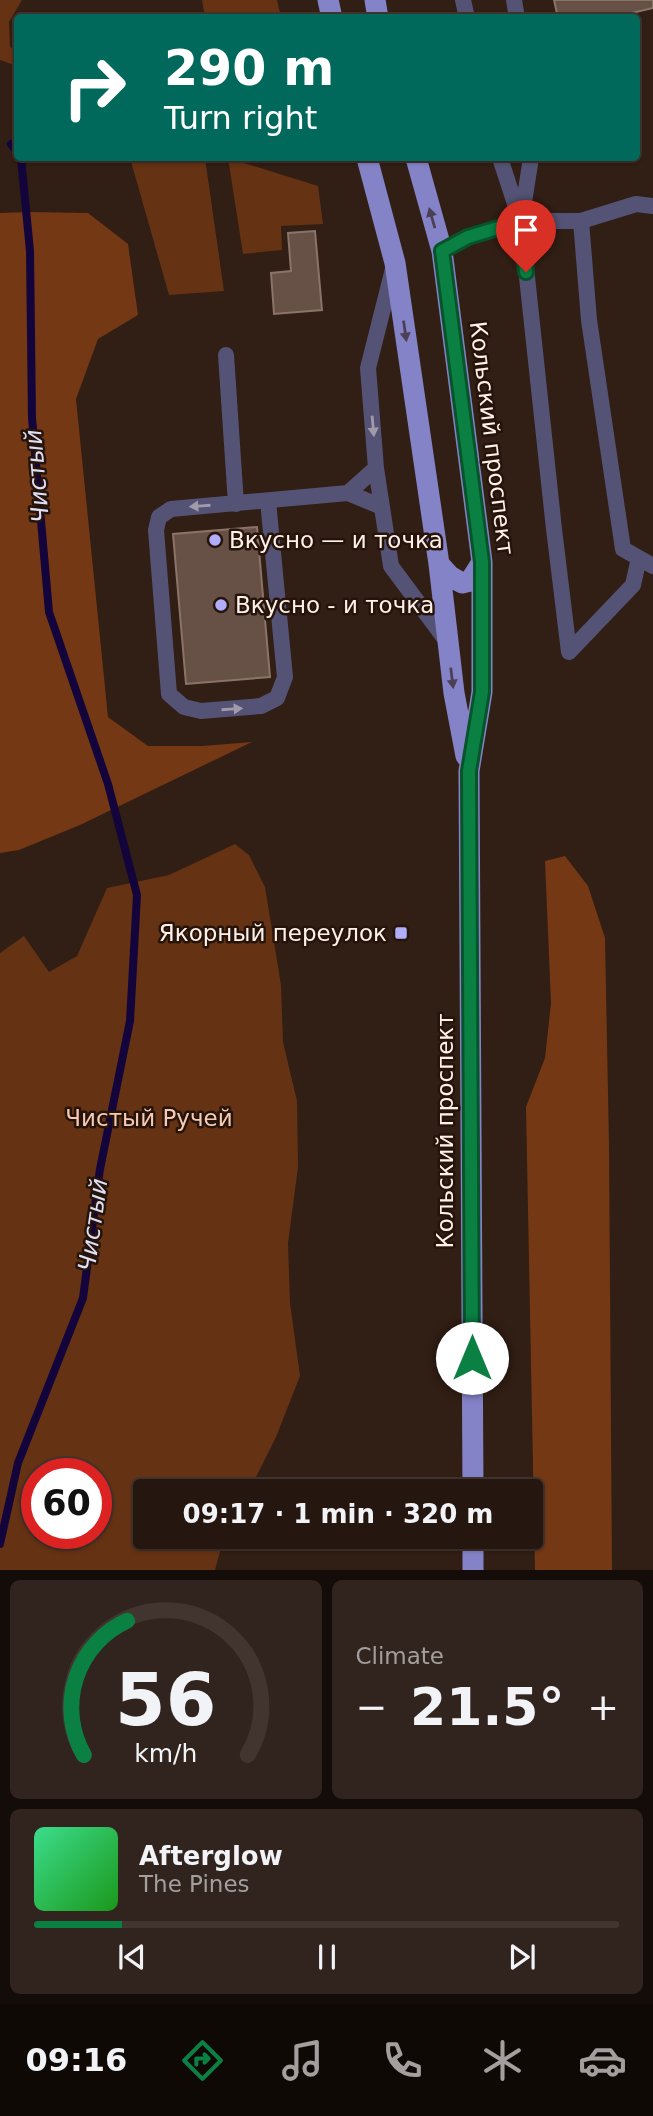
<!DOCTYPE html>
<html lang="en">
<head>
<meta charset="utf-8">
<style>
  :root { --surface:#25160f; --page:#31231d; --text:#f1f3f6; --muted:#a39f9e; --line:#42352f; --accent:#0b8043 }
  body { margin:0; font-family:"DejaVu Sans",sans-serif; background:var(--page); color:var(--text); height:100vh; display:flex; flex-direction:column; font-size:26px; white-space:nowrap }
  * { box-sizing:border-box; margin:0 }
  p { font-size:23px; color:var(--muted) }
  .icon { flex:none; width:38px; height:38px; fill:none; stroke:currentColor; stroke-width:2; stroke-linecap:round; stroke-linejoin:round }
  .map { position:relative; height:1570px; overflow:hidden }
  .drawer { display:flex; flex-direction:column; gap:10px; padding:10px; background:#140c08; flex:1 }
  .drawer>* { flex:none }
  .hud { position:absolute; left:14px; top:14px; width:626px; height:147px; border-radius:7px; box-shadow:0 2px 5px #0004,0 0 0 2px var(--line); background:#00695c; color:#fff; overflow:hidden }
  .speed { position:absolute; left:21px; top:1458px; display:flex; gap:14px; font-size:35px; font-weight:700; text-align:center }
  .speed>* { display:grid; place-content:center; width:91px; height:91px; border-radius:50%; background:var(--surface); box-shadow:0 2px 5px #0004,0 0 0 2px var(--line); line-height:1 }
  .speed .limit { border:10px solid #d22; background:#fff; color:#111 }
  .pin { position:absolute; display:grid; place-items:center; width:60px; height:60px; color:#fff; margin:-72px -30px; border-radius:50% 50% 50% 0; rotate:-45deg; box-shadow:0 0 7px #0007 }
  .pin .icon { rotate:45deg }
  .me { position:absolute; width:77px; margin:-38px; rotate:0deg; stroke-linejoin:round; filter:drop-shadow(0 0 5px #0008) }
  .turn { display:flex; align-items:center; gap:24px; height:147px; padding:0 35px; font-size:32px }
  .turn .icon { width:91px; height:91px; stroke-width:2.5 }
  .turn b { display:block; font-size:49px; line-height:60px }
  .big { font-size:52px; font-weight:700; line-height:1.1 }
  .drawer .tile { flex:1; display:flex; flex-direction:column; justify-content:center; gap:10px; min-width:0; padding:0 24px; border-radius:10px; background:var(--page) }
  .drawer .dial { align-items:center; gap:0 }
  .dial svg { height:182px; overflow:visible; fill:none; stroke:var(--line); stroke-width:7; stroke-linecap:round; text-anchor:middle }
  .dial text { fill:var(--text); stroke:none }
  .song { display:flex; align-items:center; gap:21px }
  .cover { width:84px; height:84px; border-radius:10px; background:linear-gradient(135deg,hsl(150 70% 55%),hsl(120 70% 35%)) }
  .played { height:7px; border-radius:4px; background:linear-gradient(90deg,var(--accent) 15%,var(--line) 15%) }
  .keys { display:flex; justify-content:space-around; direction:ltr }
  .heat { display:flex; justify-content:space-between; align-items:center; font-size:38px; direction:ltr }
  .drawer .tiles { flex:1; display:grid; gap:10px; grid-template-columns:1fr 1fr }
  .tile:last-child { grid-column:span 2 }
  .trip { position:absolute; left:133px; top:1479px; width:410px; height:70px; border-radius:7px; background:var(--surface); box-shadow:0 2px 5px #0004,0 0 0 2px var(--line); font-weight:700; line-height:70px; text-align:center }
  .tabs { display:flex; height:112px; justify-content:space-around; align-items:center; background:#0f0906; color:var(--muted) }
  .tabs .icon { width:49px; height:49px }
  .tabs .selected { color:var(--accent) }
  .tabs b { font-size:32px; color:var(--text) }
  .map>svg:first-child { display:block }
  .green { fill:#653213; fill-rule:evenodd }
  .forest { fill:#743814 }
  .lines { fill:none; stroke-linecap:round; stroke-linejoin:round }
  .stream { stroke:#13053b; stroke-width:8 }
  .building { fill:#675146; stroke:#8b7367; stroke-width:2 }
  .service { stroke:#545375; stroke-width:16 }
  .primary { stroke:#8583c7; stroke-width:21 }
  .oneway { fill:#4c4056 }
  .oneway2 { fill:#a09aaa }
  .route-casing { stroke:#07532c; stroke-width:18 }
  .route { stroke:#0b8043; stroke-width:12 }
  .poi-dot { fill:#b0aefa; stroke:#26140b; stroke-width:2.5 }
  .labels { text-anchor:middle; stroke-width:5; stroke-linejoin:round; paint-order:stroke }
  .street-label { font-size:23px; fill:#fef1ea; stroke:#26140b }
  .poi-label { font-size:23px; fill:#fef1ea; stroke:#26140b; text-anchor:start }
  .park-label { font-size:23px; fill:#f6cab2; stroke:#26140b }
  .water-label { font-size:24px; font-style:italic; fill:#dedff5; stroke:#26140b }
</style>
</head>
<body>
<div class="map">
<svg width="653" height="1570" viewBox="0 0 653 1570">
  <rect width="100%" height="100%" fill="#311e14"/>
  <path class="green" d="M0 0H22L9 22 10 47 17 51V66L0 60Z
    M202 0H277L281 17H205Z
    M130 158H205L224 291 169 295Z
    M228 158 318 186 323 224 281 226 282 250 243 254Z
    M235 844 249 855 265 887 281 985 283 1042 297 1101 298 1167 288 1243 290 1303 300 1376 276 1437 249 1491H145V1536L224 1537 215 1570H0V953L24 936 49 972 77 956 107 888 169 875ZM37 1474H96V1533H37Z"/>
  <path class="forest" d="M30 212 88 213 128 244 138 315 98 339 76 399 108 717 148 746H202L252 742 80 825 19 850 0 853V213Z
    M565 856 588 886 605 938 609 1144 612 1570H535L526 1107 545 1058 551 1003 545 861Z"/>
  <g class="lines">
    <path class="stream" d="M11 144 18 153
      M0 1544 18 1463 83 1298 100 1169 130 1021 137 895 108 784 49 612 32 418 30 251 21 158"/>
  </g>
  <path class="building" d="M554 0H653V8L611 18H558Z
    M315 231 322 310 274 314 271 273 291 271 288 233Z
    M257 527 270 677 186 684 173 534Z"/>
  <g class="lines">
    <path class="service" d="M463 0 467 18
      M514 0 517 18
      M500 158 520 219
      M531 158 521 221 554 529 569 652 633 585 639 558
      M581 221 636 204 653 206
      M442 251 468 237 521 221H581L589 320 623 549 653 566
      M393 269 368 368 376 468 391 566 448 643
      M226 355 236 504
      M348 493 376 468
      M268 501 285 677 277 698 261 706 201 711 184 707 169 694 156 530 159 517 171 509 348 493 382 507"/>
    <path class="primary" d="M328 0 332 18
      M375 0 378 18
      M367 158 395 263 439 564 454 693 466 756
      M416 158 442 251 482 562V692L469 771 473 1491
      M439 564 450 576 462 583 470 581 482 562
      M473 1536V1570"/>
  </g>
  <defs><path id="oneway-solid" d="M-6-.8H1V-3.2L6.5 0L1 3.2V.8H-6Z" transform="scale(1.75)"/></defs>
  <g class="oneway">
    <use href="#oneway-solid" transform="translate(432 218) rotate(-106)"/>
    <use href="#oneway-solid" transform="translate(405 331) rotate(82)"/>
    <use href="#oneway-solid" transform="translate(452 678) rotate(83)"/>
  </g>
  <g class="oneway2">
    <use href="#oneway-solid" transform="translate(373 426) rotate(85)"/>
    <use href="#oneway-solid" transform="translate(200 506) rotate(176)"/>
    <use href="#oneway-solid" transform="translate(232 709) rotate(-4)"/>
  </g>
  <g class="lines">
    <g class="route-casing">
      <path id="route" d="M472 1358 469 771 482 692V562L442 251 468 237 521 221 526 272"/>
    </g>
    <use href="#route" class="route"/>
  </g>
  <g class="poi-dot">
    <circle cx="215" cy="540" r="7"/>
    <circle cx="221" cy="605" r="7"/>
    <rect x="394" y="926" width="14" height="14" rx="3.5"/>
  </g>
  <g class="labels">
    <g class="street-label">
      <text transform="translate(492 438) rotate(83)" y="8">Кольский проспект</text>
      <text transform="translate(445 1131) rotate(-90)" y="8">Кольский проспект</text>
    </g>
    <g class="poi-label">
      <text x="229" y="548">Вкусно — и точка</text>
      <text x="235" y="613">Вкусно - и точка</text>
      <text x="387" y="941" text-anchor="end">Якорный переулок</text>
    </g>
    <g class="park-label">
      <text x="149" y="1126">Чистый Ручей</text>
    </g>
    <g class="water-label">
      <text transform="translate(37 476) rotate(-95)" y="8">Чистый</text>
      <text transform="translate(93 1225) rotate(-82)" y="8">Чистый</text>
    </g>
  </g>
</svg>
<div class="speed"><div class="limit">60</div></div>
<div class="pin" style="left:526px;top:272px;background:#d93025"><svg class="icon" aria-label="arrive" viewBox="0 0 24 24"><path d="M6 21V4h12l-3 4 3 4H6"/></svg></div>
<svg class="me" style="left:472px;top:1358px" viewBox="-20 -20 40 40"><circle r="19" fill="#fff"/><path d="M0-13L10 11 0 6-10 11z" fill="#0b8043"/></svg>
<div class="trip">09:17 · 1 min · 320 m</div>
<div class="hud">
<div class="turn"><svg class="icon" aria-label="right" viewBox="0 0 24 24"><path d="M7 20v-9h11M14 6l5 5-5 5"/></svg><div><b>290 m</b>Turn right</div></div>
</div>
</div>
<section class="drawer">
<div class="tiles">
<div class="tile dial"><svg viewBox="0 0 100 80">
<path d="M14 69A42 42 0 1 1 86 69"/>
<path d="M14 69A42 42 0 0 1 33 10" stroke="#0b8043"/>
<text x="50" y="56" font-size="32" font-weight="700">56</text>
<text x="50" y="72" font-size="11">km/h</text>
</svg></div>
<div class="tile"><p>Climate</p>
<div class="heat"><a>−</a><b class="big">21.5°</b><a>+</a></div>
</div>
<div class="tile">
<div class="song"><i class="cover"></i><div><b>Afterglow</b><p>The Pines</p></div></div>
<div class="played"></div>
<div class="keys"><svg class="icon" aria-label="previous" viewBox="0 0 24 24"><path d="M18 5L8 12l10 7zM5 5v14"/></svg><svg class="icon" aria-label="pause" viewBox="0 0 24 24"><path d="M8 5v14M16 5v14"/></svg><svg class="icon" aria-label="next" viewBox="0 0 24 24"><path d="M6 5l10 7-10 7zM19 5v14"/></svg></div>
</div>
</div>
</section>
<nav class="tabs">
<b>09:16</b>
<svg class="icon selected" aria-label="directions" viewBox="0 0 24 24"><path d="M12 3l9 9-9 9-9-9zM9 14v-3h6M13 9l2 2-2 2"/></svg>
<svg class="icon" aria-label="music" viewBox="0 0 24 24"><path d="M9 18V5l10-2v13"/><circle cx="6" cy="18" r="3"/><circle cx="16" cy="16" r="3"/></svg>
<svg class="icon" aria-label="phone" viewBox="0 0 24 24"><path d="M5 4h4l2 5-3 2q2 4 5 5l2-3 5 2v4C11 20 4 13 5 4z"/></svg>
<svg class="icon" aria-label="climate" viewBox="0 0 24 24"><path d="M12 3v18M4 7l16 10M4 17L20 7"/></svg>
<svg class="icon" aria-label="car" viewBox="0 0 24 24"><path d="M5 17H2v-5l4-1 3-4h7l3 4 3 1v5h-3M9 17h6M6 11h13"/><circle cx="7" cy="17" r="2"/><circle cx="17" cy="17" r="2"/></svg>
</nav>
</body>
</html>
